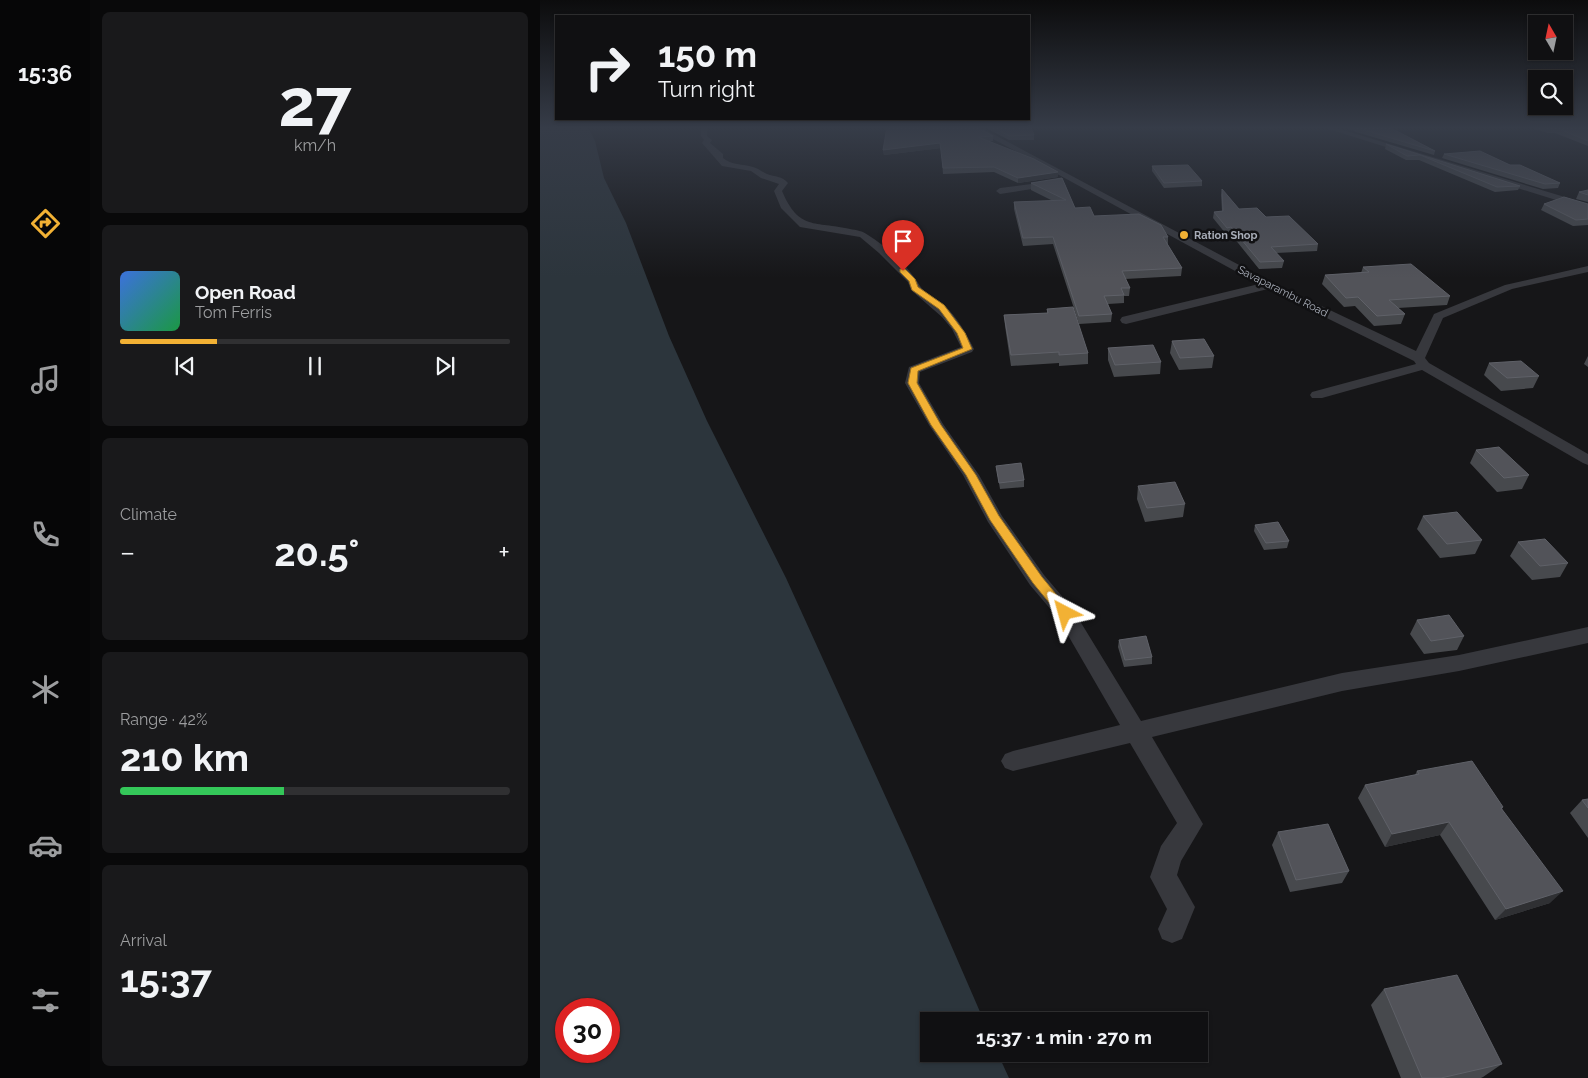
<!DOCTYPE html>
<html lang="en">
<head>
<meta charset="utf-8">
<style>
  :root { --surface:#101012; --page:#19191b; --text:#f1f3f6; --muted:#9c9d9f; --line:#303032; --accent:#f2b134 }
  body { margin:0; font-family:Raleway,sans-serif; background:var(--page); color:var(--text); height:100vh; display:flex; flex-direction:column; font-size:19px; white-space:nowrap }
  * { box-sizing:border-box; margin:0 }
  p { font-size:16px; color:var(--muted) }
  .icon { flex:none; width:28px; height:28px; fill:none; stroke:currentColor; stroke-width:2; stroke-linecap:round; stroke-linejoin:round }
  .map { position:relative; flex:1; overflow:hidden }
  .drawer { display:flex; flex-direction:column; gap:12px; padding:12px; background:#09090a; width:450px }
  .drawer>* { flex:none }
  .top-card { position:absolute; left:15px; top:15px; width:475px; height:105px; border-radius:0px; box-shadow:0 1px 4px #0004,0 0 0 1px var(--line); background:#101012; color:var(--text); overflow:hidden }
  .needle { width:32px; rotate:351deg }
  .controls { position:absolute; left:988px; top:15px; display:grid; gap:10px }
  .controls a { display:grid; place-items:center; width:45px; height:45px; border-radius:0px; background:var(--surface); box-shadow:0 1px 4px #0004,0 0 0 1px var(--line); font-size:25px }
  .speed { position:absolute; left:15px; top:998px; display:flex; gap:10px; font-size:25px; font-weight:700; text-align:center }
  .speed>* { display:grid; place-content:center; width:65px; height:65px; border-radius:50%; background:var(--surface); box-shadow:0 1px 4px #0004,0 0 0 1px var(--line); line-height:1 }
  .speed .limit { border:8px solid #d22; background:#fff; color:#111 }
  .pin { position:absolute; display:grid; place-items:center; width:42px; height:42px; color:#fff; margin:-51px -21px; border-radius:50% 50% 50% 0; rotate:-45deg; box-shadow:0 0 5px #0007 }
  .pin .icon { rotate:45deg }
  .me { position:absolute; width:55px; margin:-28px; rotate:321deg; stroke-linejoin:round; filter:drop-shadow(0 0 4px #0008) }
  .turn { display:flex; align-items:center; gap:18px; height:105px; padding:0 20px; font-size:22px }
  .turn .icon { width:65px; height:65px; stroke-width:2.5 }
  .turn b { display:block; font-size:35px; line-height:42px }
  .big { font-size:38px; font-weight:700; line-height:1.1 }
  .drawer .widget { flex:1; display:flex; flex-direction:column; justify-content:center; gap:8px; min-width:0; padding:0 18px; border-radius:8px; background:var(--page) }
  .drawer .dial { align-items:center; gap:0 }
  .dial b { font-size:65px; line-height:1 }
  .song { display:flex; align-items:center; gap:15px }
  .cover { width:60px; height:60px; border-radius:8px; background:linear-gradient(135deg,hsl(220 70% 55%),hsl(140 70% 35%)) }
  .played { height:5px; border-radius:2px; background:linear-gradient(90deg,var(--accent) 25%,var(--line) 25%) }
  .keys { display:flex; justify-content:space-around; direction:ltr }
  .heat { display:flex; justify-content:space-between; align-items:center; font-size:28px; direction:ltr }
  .charge { height:8px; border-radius:4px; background:linear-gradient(90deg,#34c759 42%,var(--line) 0) }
  .trip { position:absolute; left:380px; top:1012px; width:288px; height:50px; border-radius:0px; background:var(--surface); box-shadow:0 1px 4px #0004,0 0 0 1px var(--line); font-weight:700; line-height:50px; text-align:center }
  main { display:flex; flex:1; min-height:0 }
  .dock { display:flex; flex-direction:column; width:90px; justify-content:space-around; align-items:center; background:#060607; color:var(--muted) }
  .dock .icon { width:35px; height:35px }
  .dock .selected { color:var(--accent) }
  .dock b { font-size:22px; color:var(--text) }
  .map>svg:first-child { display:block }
  .water { fill:#2c353c; fill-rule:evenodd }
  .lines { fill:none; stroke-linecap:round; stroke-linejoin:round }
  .minor { fill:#37383d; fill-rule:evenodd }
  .wall { fill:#47494d }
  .shaded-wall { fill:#2f3033 }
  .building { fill:#525359; stroke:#5f6168 }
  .route { fill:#f2b134; stroke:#9d7322 }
  .poi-dot { fill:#f2b134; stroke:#111113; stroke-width:2 }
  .labels { text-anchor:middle; stroke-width:5; stroke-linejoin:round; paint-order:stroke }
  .far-poi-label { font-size:11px; font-weight:bold; fill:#a8adb8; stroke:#111113; text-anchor:start }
  .far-street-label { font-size:11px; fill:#a8adb8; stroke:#111113 }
</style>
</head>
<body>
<main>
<nav class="dock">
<b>15:36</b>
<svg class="icon selected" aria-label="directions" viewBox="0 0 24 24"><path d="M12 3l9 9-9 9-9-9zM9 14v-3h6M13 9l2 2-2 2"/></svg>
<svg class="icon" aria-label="music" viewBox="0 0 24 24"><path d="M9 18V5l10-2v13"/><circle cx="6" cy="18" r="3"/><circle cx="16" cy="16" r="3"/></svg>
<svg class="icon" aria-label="phone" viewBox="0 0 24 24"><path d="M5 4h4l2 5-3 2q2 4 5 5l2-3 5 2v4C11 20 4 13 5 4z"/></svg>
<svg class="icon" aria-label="climate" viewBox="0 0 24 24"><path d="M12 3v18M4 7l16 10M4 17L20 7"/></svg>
<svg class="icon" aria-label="car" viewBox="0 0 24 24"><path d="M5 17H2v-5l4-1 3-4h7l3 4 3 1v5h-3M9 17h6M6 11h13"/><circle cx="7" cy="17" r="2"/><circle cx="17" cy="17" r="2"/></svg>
<svg class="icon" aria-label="filters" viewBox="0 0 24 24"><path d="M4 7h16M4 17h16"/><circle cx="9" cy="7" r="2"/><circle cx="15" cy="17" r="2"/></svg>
</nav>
<section class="drawer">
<div class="widget dial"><b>27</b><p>km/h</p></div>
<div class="widget">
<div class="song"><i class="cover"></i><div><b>Open Road</b><p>Tom Ferris</p></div></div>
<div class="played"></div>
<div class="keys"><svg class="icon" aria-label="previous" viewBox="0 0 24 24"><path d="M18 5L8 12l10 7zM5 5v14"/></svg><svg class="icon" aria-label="pause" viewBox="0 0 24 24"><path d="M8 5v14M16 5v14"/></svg><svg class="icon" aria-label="next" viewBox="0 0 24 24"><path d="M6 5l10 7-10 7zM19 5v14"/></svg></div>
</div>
<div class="widget"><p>Climate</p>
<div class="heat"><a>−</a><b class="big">20.5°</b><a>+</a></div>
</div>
<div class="widget"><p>Range · 42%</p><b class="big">210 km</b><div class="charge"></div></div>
<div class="widget"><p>Arrival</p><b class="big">15:37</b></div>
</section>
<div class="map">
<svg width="1048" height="1078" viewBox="0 0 1048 1078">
  <rect width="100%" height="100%" fill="#161618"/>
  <path class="water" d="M0 127H48L55 141 64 178 86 223 129 336 167 421 246 578 368 846 444 1021H389V1054H458L469 1078H0ZM26 1009H69V1051H26Z"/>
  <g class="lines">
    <path class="minor" d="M161 127H167V136L172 140 170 143 183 154V158C191 165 203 164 213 167 218 168 222 172 227 174 235 177 242 176 248 183L242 191C259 231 275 221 310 229 316 230 323 231 328 235 347 247 368 266 380 286 384 293 397 299 404 305 417 317 426 333 434 349L432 352 380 372 379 383 403 424 439 475 462 516 504 575 532 608 601 721 802 673 919 655 1048 627V643L919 671 802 691 612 737 663 824 641 861 637 875 655 907 642 939 632 943 622 939 618 929 627 909 610 877 621 846 637 823 590 743 473 771 465 768 461 761 465 754 473 751 580 725 518 618 490 585 448 522 423 475 389 425 365 383 369 367 421 347 412 329 402 317 371 290 368 282 339 253 320 237 260 227 241 208 234 191 239 184 221 178 211 171 182 166 162 143 164 140 161 136Z
      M431 127H440L733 283 876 351 894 314 965 285 1048 266V272L972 289 903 318 885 358 889 363 1048 454V465L1043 463 882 370 782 398H772L770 395 772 392 876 364 874 361 728 289 586 324 582 323 580 320 582 317 719 284Z
      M782 127H793L1048 204V210Z
      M514 181 518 183 517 185 460 194 456 191 460 188Z"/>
  </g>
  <path class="wall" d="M347 127 453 136V141H450L518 177 478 183 454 172 403 174 401 148 344 155 343 150Z
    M444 127H491L494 135V140H469Z
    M807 127H849L895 151 894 155 816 132Z
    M988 127H1048V146L1015 133H1008Z
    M846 144 980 186 978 190 955 192 879 160H866L845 149Z
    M904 154 970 165 1020 183 1018 188 1003 189 902 158Z
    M612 166 662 181V186L624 188 612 171Z
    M522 178 535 208 554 216 628 237V245L642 268 641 276 585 279 590 288 589 296H584V303L568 304 572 314 571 322 539 324 513 244 483 246 474 209V202L513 201 491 190V183Z
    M682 189 699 209 726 217 778 244 777 251 736 253 744 261 742 268 719 269 690 233 686 234 673 218 674 212 682 211 681 195Z
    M1048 190V202L1036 199 1039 192Z
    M1004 204H1048V225L1033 226 1001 210Z
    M823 267 910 296 907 305 858 308 865 314 861 324 834 326 815 306 804 307 782 284 785 275 821 273Z
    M507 309 548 353V364L519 366V363L471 366 465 326 464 315 507 313Z
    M632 341 674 356 672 368 639 370 630 353Z
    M568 348 621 362 620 374 574 377 568 360Z
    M1048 356V367L1044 364Z
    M949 363 999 376 993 388 961 391 944 375Z
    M936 450 989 475 982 489 957 492 930 463Z
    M456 466 484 480V487L460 489Z
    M598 486 645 504 643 517 605 522 597 499Z
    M883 516 942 540 935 554 900 558 877 529Z
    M715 525 749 541 747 548 724 550 714 531Z
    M978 542 1028 563 1020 577 992 580 970 556Z
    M877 620 924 636 917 650 884 654 870 634Z
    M579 640 612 657V664L584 667 578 647Z
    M877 771 963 807 962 809 1010 903 955 920 900 835 845 847 818 798 825 785 875 775Z
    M1048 799V838L1030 813 1042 800Z
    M738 832 809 871 802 883 750 892 732 845Z
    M844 989 962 1064 943 1077 941 1078H861L831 1005Z"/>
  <path class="shaded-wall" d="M400 143 401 148 344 155 343 150Z
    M518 172V177L478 183V178Z
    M909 822 900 835 845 847 852 834Z
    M1023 891 1010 903 955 920 966 909Z"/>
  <path class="building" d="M347 127H437L453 136 438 137 494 159 518 172 478 178 454 167 403 168 400 143 343 150Z
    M453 127H491L494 135 469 136Z
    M815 127H849L895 151 817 128Z
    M1004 127H1048V141L1017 128 1010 129Z
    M846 144 980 186 957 187 880 155 867 156Z
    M940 151 970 165H980L1020 183 1005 184 904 154Z
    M648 165 662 181 624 183 612 166Z
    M522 178 535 208 550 207 554 216 599 214 621 225 628 237H623L642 268 582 271 590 288H581L584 295 564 296 572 314 539 316 513 237 483 238 474 202 526 200 491 183Z
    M682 189 699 209 717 208 726 217 749 216 778 244 731 247 744 261 720 262 691 227 687 228 674 212 683 211Z
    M1048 190V195L1039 192Z
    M1024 197 1048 204V219L1036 220 1004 204Z
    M871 264 910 296 849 300 865 314 837 316 818 297 806 298 785 275 829 272 823 267Z
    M533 307 548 353 519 355V352L471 355 464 315 508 313 507 309Z
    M664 339 674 356 640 358 632 341Z
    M613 345 621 362 575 365 568 348Z
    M981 361 999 376 967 378 949 363Z
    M959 447 989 475 964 478 936 450Z
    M481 463 484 480 459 483 456 466Z
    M635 482 645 504 607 508 598 486Z
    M917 512 942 540 907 544 883 516Z
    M738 522 749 541 726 543 715 525Z
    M1005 539 1028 563 1000 566 978 542Z
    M909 615 924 636 891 641 877 620Z
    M606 636 612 657 585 660 579 640Z
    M932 761 963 807 961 808 1023 891 966 909 909 822 852 834 825 785 879 774 877 771Z
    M1048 799V808L1042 800Z
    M788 824 809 871 756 880 738 832Z
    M917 975 962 1064 901 1078H882L844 989Z"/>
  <linearGradient id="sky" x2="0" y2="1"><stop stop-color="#0c0c0d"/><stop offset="0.46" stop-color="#363c48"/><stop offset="1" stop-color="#363c48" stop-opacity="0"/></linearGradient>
  <rect width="1048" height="278" fill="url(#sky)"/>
  <path class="route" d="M360 269H365L375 279 378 287 404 305 425 333 432 349 378 371 377 383 401 425 436 475 459 516 502 577 529 610 531 613 529 616H520L493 583 450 520 426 475 391 425 368 383 371 368 423 348 417 333 399 309 372 290 369 281 360 272Z"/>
  <circle class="poi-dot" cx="644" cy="235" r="5"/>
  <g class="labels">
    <g class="far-poi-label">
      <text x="654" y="239">Ration Shop</text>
    </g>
    <g class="far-street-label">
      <text transform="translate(743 291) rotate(27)" y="4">Savaparambu Road</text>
    </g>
  </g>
</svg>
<div class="controls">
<a><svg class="needle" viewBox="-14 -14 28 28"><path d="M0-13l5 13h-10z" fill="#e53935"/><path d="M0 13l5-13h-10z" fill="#9c9d9f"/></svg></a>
<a><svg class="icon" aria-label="search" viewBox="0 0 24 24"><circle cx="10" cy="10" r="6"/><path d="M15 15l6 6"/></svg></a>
</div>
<div class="speed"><div class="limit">30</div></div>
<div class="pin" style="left:363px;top:271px;background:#d93025"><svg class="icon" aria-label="arrive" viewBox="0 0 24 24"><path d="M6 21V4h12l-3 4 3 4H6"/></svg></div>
<svg class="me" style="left:525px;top:613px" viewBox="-20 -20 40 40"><path d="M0-17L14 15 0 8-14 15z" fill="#f2b134" stroke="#fff" stroke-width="4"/></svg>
<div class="trip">15:37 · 1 min · 270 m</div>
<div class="top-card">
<div class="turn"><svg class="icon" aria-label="right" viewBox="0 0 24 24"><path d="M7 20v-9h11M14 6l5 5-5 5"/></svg><div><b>150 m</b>Turn right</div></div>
</div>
</div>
</main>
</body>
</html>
